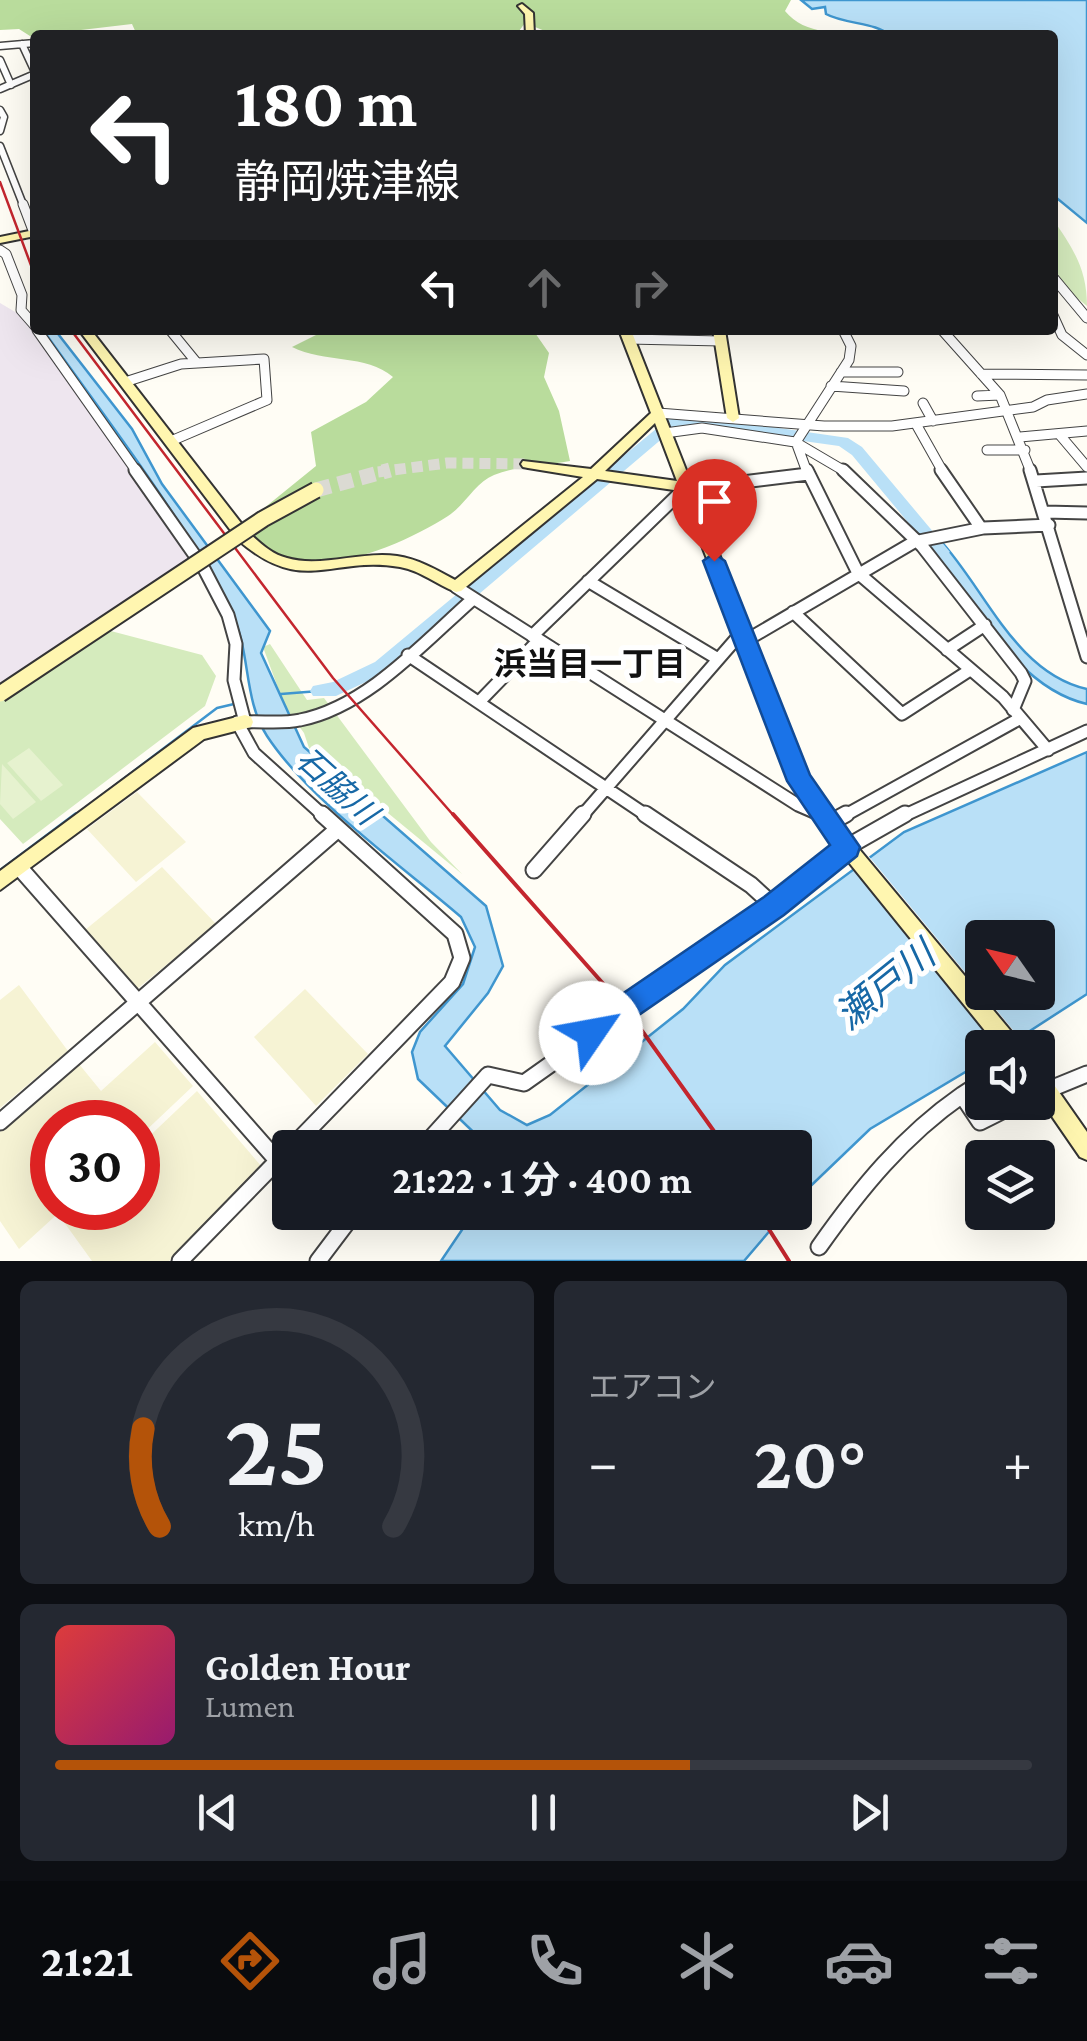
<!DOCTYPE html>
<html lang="ja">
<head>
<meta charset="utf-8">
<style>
  :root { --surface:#171b24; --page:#242831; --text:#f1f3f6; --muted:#9ea1a6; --line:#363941; --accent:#b45309 }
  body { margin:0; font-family:"Crimson Pro","Noto Sans JP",serif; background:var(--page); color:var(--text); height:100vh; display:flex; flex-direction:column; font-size:38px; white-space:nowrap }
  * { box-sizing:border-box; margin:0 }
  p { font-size:32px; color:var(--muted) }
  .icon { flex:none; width:55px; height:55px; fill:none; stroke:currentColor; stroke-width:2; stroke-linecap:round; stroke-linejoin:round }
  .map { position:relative; height:1261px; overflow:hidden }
  .drawer { display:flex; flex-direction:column; gap:20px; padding:20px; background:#0d0f14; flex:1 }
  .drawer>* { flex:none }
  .hud { position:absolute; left:30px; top:30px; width:1028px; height:305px; border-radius:10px; box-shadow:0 10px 40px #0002; background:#202124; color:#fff; overflow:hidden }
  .needle { width:65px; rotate:304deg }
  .controls { position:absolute; left:965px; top:920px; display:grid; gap:20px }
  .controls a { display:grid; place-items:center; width:90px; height:90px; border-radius:10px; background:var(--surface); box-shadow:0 10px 40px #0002; font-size:50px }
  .speed { position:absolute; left:30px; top:1100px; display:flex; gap:20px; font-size:50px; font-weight:700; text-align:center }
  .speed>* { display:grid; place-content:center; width:130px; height:130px; border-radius:50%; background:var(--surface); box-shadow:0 10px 40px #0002; line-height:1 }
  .speed .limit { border:15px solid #d22; background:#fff; color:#111 }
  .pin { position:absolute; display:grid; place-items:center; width:85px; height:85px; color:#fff; margin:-102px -42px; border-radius:50% 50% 50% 0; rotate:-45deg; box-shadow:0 0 10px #0007 }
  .pin .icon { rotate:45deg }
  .me { position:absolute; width:110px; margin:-55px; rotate:57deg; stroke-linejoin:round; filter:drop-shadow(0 0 8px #0008) }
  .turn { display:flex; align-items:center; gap:35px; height:210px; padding:0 40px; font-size:45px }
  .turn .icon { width:130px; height:130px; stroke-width:2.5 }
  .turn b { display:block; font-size:70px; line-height:85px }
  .lanes { display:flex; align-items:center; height:95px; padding:0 40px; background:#0003; justify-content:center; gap:50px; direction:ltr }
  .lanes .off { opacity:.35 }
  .big { font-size:75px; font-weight:700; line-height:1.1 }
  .drawer .tile { flex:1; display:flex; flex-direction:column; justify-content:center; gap:15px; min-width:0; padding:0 35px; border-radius:15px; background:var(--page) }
  .drawer .dial { align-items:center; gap:0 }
  .dial svg { height:260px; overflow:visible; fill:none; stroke:var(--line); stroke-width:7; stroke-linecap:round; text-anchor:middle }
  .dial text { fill:var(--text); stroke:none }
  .song { display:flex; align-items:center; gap:30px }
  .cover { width:120px; height:120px; border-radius:15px; background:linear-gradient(135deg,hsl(0 70% 55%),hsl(320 70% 35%)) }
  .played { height:10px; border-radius:5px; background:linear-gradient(90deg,var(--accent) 65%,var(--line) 65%) }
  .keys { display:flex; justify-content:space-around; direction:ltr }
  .heat { display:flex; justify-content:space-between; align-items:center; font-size:55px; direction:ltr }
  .drawer .tiles { flex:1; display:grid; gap:20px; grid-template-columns:1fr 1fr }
  .tile:last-child { grid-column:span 2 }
  .trip { position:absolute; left:272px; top:1130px; width:540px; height:100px; border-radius:10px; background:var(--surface); box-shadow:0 10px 40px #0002; font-weight:700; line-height:100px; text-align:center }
  .tab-bar { display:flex; height:160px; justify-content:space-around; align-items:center; background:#090b0e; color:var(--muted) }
  .tab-bar .icon { width:70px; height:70px }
  .tab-bar .current { color:var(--accent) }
  .tab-bar b { font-size:45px; color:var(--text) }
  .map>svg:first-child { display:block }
  .industrial { fill:#eee6ef }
  .farmland { fill:#f6f3d4 }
  .green { fill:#d5ebbd }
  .forest { fill:#b9dc9c }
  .pitch { fill:#e6f2cf }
  .water { fill:#b9e0f7; stroke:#3f96cf; stroke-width:2.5; fill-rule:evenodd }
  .pier { fill:#fffdf5 }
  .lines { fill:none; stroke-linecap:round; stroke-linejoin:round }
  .stream-far1 { stroke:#3f96cf; stroke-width:2.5 }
  .stream { stroke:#3f96cf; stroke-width:4 }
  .river { fill:#b9e0f7; fill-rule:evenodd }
  .secondary-tunnel-far1 { stroke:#dbdad3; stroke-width:11; stroke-dasharray:11 6; stroke-linecap:butt }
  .secondary-tunnel { stroke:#dbdad3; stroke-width:15; stroke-dasharray:15 8; stroke-linecap:butt }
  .street-far3-casing { stroke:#444; stroke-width:9 }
  .street-far2-casing { stroke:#444; stroke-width:11 }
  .street-far1-casing { stroke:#444; stroke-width:15 }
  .street-casing { stroke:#444; stroke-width:19 }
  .secondary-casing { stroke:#333; stroke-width:4 }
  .street-far3 { stroke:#fff; stroke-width:6 }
  .street-far2 { stroke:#fff; stroke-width:9 }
  .street-far1 { stroke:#fff; stroke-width:11 }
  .street { stroke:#fff; stroke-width:15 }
  .secondary { fill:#fff6b0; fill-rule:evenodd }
  .rail-far1 { stroke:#c4262e; stroke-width:2.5 }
  .rail { stroke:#c4262e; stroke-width:4 }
  .secondary-bridge-casing { stroke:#333; stroke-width:19; stroke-linecap:butt }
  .secondary-bridge { stroke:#fff6b0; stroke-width:15 }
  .route { fill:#1a73e8; stroke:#114b97; stroke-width:2.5 }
  .labels { text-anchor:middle; stroke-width:10; stroke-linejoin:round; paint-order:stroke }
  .neighbourhood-label { font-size:32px; font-weight:bold; fill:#111; stroke:#fff }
  .water-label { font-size:32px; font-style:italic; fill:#1768a6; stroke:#fff }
  .near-water-label { font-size:38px; font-style:italic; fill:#1768a6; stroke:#fff }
</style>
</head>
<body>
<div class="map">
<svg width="1087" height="1261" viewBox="0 0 1087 1261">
  <rect width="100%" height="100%" fill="#fffdf5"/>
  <path class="industrial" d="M0 303 27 319 193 558 0 683Z"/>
  <path class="farmland" d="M137 792 186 842 136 882 87 829Z
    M162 867 216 924 137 989 85 930Z
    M19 985 68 1051 0 1108V1000Z
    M305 989 368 1054 316 1106 254 1037Z
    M155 1042 193 1086 138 1138V1122H52V1208H64L19 1249 0 1221V1132L79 1064 101 1091Z
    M197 1091 262 1167 169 1261H92L61 1218 73 1208H138V1147Z"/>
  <path class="green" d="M1052 218C1073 248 1087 269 1087 306 1049 276 1053 263 1052 218Z
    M107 630 202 655 216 676 205 706 23 844 0 819V701Z
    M270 644 307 700 324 698 431 842 462 874 309 748 304 733 285 707 263 647Z"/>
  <path class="forest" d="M0 0H791L785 11C805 36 841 32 871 35H555L525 23 516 35H137L132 24 30 36 19 29 0 30Z
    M533 330 549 353 544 377 559 411 570 461C546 465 517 466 494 475 476 482 464 506 448 516 398 548 294 593 251 535L258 513 316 466 311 432 366 402 393 377C366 354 324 363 292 347L326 330Z"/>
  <path class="pitch" d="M29 748 63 785 41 801 7 763Z
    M2 764 36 802 13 819 0 804Z"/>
  <path class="water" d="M801 0H1087V223L1053 195 1052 35H888C879 23 844 24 826 14L825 7 812 9Z
    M43 330H55L132 429 162 484 270 631 261 653 304 747 486 906 503 966 488 993 445 1046 500 1110 527 1125 550 1115 683 1009 725 965 904 832 1087 752V994L1005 1047 982 1048V1062L870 1129 795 1201V1148L489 1147 418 1079 412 1052 420 1032 463 984 475 947 461 917C402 866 309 800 267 736 243 699 251 652 232 614 181 514 108 422 43 330ZM982 938H1038V992H982Z
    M939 539C985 588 1015 673 1087 689V704C1012 687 971 594 924 542Z
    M474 1212H785V1213L744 1261H441Z"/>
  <path class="pier" d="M866 853 1023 1042 1014 1048 997 1047 849 864Z"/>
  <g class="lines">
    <path class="stream-far1" d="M281 694 319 691
      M73 817 217 708 234 704"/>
    <path class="stream" d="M0 871 76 814"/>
    <path class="river" d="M690 415 848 438 862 447 950 552 942 558 936 556 852 455 839 446 690 425 677 426 387 672 336 696H313L310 691 313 686 333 682 375 662 668 419Z"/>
    <path class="secondary-tunnel-far1" d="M378 472 447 463 528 464"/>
    <path class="secondary-tunnel" d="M316 490 390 470"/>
    <g class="street-far3-casing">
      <path id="street-far3" d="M22 44 35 72
        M0 46 35 43
        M0 60 11 85
        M0 89 35 74
        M0 110 4 117 0 131
        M0 146 24 207"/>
    </g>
    <g class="street-far2-casing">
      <path id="street-far2" d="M23 204 34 233
        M0 250 6 254 22 295 21 310 35 326
        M1052 276 1087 318
        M1052 313 1062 335 1087 355
        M37 330 137 472
        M170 330 197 363
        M942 330 1000 395 1031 472
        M628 339 721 341
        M841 372H898
        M981 374 1087 375
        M125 382 181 364 264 359 267 400 171 441
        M831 386 904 391
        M977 396 1000 395
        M923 403 933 421
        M658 413 824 426H892L1033 407 1047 400 1087 394
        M916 424 943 472
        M665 433 702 428 795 442 846 472
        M1059 434 1087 467
        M1020 437 1087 431
        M987 450H1025
        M807 472 796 442 849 360 851 346 843 330"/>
    </g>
    <g class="street-far1-casing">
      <path id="street-far1" d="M135 470 203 567 228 615 236 644 234 680 245 722C263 721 282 724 300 720 367 707 424 642 473 599
        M807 470 858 573 1003 697 1048 750
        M843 470 922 546 1021 673 1025 681 1013 710
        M941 470 981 528
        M1030 470 1087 657
        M1036 481 1087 478
        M686 489 808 474
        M1045 512 1087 513
        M588 581 718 659
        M456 587 798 805 821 815
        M793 612 902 714 970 670
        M532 636 686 487
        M745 641 914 542 983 528 1049 525
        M947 650 985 625
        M408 655 649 817
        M479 702 539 640
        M237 722 254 753 325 817
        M581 817 742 632
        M842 817 1019 719
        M901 817 1087 731"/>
    </g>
    <g class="street-casing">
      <path id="street" d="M645 814 751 885 774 906
        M828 824 846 814
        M19 867 290 1175
        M534 870 583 814
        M1038 1094 1087 1074
        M962 1095 982 1082
        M0 1122 338 829
        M291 1148 452 982 462 958 455 934 322 814
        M422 1148 488 1075 524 1083 774 906 847 847 905 814
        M819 1247C860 1189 903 1136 962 1095L980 1122 1020 1102
        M180 1261 290 1148
        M318 1261 355 1212"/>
    </g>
    <g class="secondary-casing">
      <path id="secondary" d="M522 4 533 13 534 35H526L525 14 518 6Z
        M34 230 35 240 30 237 0 243V237Z
        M79 330H91L248 532C260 543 271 554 287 558 320 568 361 551 397 556 418 559 437 570 455 580L583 477 528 468 523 467 521 464 523 461 591 469 651 413 619 330H631L807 778 834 819 1019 1041 1022 1048H999L822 829 794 786 681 491 597 479 461 591 456 592C437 585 420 570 400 567 330 555 304 597 238 540ZM655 423 677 481 605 471Z
        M713 330H725L739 418 733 422 727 418Z
        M245 715 251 717 253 722 251 727 204 739 0 890V871L193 728Z
        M1038 1069 1045 1072 1087 1132V1160L1080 1157 1038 1096Z"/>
    </g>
    <use href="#street-far3" class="street-far3"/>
    <use href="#street-far2" class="street-far2"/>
    <use href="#street-far1" class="street-far1"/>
    <use href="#street" class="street"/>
    <use href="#secondary" class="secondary"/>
    <path class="rail-far1" d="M0 182 35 276
      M71 330 333 678 455 817"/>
    <path class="rail" d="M453 814 630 1014 726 1148
      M758 1212 789 1261"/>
    <g class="secondary-bridge-casing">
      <path id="secondary-bridge" d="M0 694 263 519 316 490"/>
    </g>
    <use href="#secondary-bridge" class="secondary-bridge"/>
  </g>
  <path class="route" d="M714 553 725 561 810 775 860 847 857 856 784 915 591 1048 581 1043 576 1033 581 1022 764 897 830 845 787 781 703 561Z"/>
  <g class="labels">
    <g class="neighbourhood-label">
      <text x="590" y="675">浜当目一丁目</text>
    </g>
    <g class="water-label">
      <text transform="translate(337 786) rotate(42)" y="11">石脇川</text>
    </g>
    <g class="near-water-label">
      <text transform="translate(885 985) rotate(-39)" y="13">瀬戸川</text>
    </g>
  </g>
</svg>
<div class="controls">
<a><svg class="needle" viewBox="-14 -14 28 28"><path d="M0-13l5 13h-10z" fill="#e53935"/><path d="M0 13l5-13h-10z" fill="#9ea1a6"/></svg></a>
<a><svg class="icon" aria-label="sound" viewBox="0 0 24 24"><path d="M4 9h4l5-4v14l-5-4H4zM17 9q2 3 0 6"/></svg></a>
<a><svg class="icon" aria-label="layers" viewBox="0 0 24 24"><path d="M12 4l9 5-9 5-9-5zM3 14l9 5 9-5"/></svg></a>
</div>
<div class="speed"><div class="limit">30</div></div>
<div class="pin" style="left:714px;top:561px;background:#d93025"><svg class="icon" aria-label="arrive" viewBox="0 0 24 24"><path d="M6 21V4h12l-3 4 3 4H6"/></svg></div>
<svg class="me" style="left:591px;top:1033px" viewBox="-20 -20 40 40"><circle r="19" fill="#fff"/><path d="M0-13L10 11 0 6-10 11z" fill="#1a73e8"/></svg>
<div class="trip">21:22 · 1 分 · 400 m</div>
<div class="hud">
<div class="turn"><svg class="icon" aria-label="left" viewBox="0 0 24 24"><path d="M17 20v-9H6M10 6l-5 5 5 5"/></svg><div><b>180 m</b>静岡焼津線</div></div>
<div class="lanes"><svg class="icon" aria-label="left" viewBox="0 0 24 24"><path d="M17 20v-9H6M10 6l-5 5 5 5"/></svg><svg class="icon off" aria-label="ahead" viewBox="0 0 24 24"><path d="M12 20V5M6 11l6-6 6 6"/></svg><svg class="icon off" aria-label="right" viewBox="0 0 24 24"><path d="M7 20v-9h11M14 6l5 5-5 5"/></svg></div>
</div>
</div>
<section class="drawer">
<div class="tiles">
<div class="tile dial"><svg viewBox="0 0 100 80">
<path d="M14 69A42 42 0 1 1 86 69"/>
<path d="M14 69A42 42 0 0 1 9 39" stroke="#b45309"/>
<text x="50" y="56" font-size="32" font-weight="700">25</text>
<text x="50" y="72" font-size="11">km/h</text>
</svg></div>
<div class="tile"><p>エアコン</p>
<div class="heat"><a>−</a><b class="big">20°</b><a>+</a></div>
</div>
<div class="tile">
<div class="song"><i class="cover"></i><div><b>Golden Hour</b><p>Lumen</p></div></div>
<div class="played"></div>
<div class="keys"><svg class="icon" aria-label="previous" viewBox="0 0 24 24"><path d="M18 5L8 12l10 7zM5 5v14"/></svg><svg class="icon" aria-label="pause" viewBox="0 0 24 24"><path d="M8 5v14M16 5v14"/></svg><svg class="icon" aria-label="next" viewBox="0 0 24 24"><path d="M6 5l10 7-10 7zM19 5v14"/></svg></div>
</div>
</div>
</section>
<nav class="tab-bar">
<b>21:21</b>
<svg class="icon current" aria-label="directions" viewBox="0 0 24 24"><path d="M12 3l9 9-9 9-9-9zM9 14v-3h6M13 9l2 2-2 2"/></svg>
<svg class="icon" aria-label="music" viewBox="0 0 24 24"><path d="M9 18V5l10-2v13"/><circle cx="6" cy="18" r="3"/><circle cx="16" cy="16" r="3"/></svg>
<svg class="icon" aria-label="phone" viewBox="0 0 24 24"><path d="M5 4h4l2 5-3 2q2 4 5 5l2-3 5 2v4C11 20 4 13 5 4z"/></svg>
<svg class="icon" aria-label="climate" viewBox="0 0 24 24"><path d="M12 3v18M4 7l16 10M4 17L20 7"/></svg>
<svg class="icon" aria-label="car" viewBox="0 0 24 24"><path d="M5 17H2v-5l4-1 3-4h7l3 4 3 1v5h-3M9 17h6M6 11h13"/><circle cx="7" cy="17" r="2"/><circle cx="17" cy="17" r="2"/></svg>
<svg class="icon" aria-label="filters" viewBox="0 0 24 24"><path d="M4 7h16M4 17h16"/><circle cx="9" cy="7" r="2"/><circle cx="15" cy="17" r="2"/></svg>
</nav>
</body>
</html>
